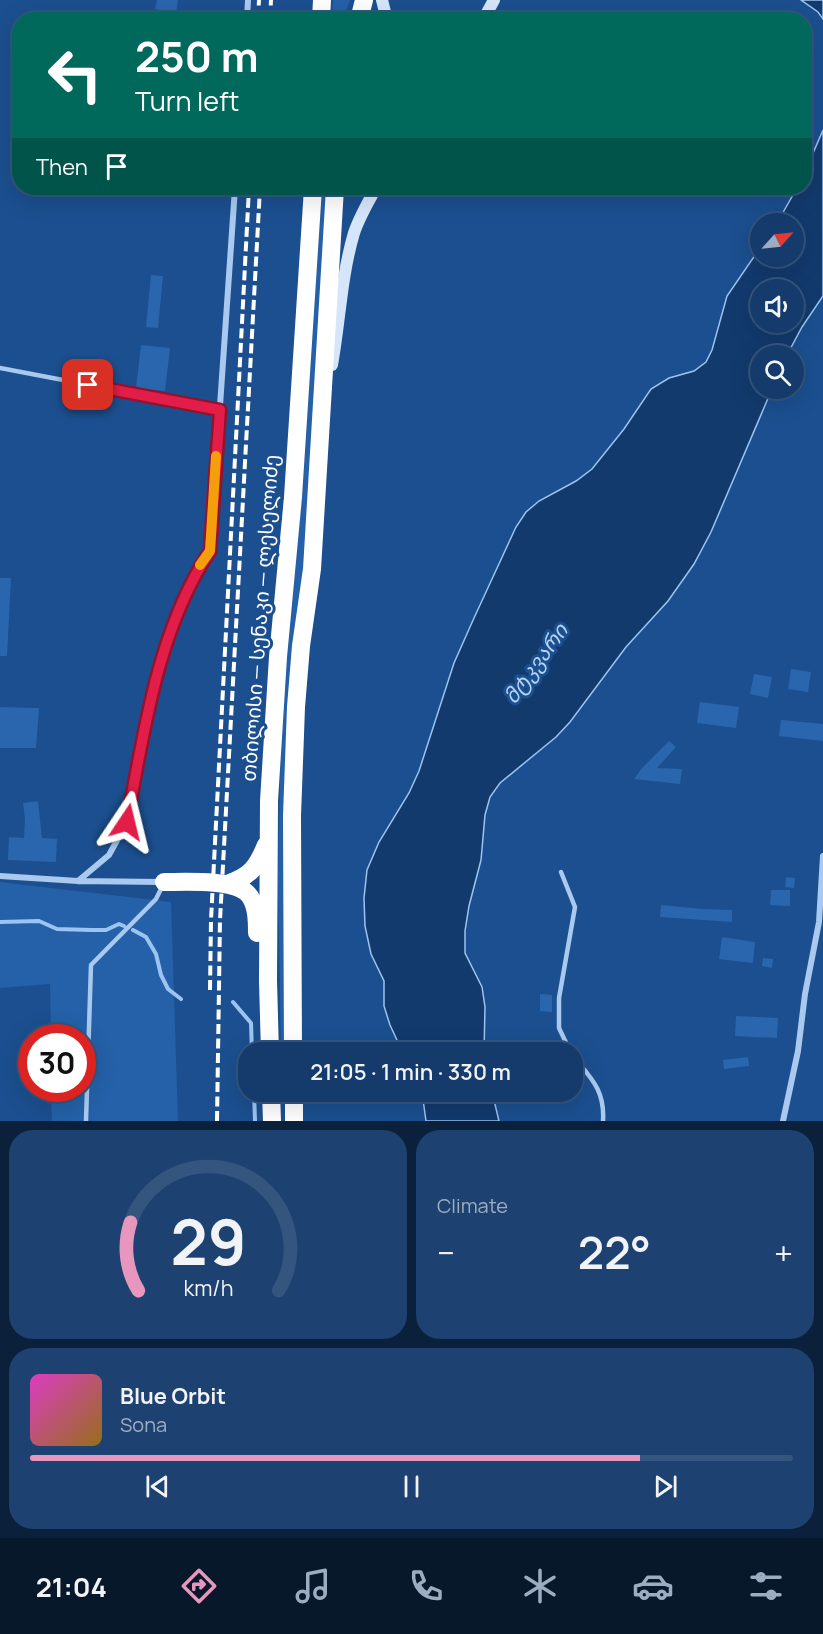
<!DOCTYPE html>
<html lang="en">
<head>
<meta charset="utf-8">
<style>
  :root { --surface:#143b6b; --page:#1d4271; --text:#f1f3f6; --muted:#9dadc1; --line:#33557e; --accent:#e797bd }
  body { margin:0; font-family:Manrope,"Noto Sans Georgian",sans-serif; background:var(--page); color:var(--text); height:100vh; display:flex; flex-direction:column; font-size:22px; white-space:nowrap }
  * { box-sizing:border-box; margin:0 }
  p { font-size:20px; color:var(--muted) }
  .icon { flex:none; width:33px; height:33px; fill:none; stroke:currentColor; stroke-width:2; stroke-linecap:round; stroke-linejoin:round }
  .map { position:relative; height:1121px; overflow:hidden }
  .details { display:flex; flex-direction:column; gap:9px; padding:9px; background:#0b203b; flex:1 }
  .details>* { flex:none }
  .top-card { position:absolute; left:12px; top:12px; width:800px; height:183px; border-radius:24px; box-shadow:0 6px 24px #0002,0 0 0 2px var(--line); background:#00695c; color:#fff; overflow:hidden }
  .needle { width:39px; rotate:63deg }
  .tools { position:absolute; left:750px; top:213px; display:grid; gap:12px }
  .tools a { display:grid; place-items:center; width:54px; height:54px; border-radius:50%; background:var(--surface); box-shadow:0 6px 24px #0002,0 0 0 2px var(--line); font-size:30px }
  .speed { position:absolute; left:18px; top:1024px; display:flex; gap:12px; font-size:30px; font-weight:700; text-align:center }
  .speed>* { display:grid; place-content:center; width:78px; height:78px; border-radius:50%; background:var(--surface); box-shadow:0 6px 24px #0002,0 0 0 2px var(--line); line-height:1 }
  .speed .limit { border:9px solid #d22; background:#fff; color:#111 }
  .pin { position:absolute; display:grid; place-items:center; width:51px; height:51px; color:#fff; margin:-26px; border-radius:12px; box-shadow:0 3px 9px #0006 }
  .me { position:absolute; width:66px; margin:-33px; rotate:10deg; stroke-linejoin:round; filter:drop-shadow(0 0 4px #0008) }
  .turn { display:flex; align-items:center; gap:21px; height:126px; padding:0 24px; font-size:27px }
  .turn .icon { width:78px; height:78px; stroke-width:2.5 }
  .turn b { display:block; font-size:42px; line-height:51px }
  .then { display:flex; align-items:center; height:57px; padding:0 24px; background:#0003; gap:12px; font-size:22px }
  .big { font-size:45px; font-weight:600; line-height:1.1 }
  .details .tile { flex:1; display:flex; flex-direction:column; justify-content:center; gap:9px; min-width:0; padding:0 21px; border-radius:24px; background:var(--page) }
  .details .dial { align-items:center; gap:0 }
  .dial svg { height:156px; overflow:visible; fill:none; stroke:var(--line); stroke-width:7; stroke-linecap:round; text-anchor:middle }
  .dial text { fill:var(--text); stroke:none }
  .song { display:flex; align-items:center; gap:18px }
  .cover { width:72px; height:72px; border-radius:9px; background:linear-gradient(135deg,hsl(310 70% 55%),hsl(40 70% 35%)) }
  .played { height:6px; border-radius:3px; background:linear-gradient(90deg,var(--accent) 80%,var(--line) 80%) }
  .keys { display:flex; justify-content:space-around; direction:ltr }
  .heat { display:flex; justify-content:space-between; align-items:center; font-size:33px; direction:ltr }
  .details .tiles { flex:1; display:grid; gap:9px; grid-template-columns:1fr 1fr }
  .tile:last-child { grid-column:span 2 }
  .trip { position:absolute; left:238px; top:1042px; width:345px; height:60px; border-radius:24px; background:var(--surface); box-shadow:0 6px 24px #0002,0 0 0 2px var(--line); font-weight:600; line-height:60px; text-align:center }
  .tabs { display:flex; height:96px; justify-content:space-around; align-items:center; background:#08182b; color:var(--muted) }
  .tabs .icon { width:42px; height:42px }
  .tabs .current { color:var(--accent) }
  .tabs b { font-size:27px; color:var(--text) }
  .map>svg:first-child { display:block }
  .green { fill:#2461a8 }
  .water { fill:#123a6d; stroke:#9cc4f0; stroke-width:1.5; fill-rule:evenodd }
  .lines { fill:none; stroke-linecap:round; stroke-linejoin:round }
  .stream { stroke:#9cc4f0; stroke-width:4 }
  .building { fill:#2a66ad }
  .lane { stroke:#a9c9ee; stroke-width:4.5 }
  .street { stroke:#a9c9ee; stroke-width:6 }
  .secondary { stroke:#d6e6fa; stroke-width:12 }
  .highway { stroke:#fff; stroke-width:18 }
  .rail { stroke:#fff; stroke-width:4; stroke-dasharray:10 4.5; stroke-linecap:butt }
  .route-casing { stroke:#92132f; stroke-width:15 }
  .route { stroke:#e11d48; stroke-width:10 }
  .slow { stroke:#f59e0b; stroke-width:10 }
  .labels { text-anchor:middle; stroke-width:6; stroke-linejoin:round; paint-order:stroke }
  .street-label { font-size:20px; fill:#fff; stroke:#1b4f8f }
  .water-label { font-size:21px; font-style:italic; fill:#b5d3f5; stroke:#1b4f8f }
</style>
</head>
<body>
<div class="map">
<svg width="823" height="1121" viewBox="0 0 823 1121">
  <rect width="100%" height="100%" fill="#1b4f8f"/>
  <path class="green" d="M333 0H350L343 19H332Z
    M322 188H328L288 1053H281L278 875 281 738 288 631 303 485Z
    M0 882 171 902 178 1121H52L51 1089H82V1038H51L50 984 0 988Z"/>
  <path class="water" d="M801 0H823V19L818 12Z
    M823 130V296L802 327 787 355 760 356V388L772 389 711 532 694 564 668 601 626 647 570 722 556 737 500 783 490 797 485 815 481 860 469 906 465 931V953L482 987 485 1007 484 1053H403L390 1025 384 1006V981L371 954 365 926 364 898 367 870 379 842 409 793 419 771 454 663 474 618 516 527 526 512 539 501 576 481 592 469 624 429 651 389 669 378 694 371 706 362 712 350 727 296 760 248V256H794V224L777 223 797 188H804V174ZM760 290H794V322H760Z
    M422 1092H492L499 1121H426Z"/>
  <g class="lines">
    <path class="stream" d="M0 922 39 921 57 929 91 930H106L119 924 124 926
      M133 930 146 937 156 954 161 975 168 989 181 999
      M233 1002 251 1023 252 1053
      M254 1092 255 1121"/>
  </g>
  <path class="building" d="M157 0H178L176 13 155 9Z
    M151 275 163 276 158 328 146 327Z
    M141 345 170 348 165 391 136 388Z
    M0 578H11L7 656H0Z
    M791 669 811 672 808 692 788 689Z
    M754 674 772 677 768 698 750 694Z
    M700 702 739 707 736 728 697 723Z
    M0 707 39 708 36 748H0Z
    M781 720 823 724V741L779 736Z
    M669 741 676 747 657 768 682 769 680 784 634 779 642 768Z
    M38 801 42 838 57 839 56 862 8 860 9 837 24 838 25 819 23 803Z
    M786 877 795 878 794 888 785 887Z
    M771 890H790V906L770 905Z
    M661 905 702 909 732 910V922L660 917Z
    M722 937 755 942 753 963 719 959Z
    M763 958 773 959 772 968 762 966Z
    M540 994 552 995V1012L540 1011Z
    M736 1016 778 1018 777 1038 735 1036Z
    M748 1057 749 1066 724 1069 723 1060Z"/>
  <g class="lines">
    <path class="lane" d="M0 368 220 410
      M561 872 575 907 559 998V1028L571 1053
      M573 1056C591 1078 605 1090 603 1121
      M86 1121 91 965 156 899 162 887"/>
    <path class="street" d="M247 20 248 0
      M0 876 78 881 161 882
      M78 881 109 855 127 822 148 706 173 626 197 569 210 551 235 188
      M783 1121 798 1051 805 994 819 922 823 856"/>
    <path class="secondary" d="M382 0 387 20
      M483 20 494 0
      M332 365C340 321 341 277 354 233 359 218 368 202 376 188"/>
    <path class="highway" d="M321 20 322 0
      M359 20 364 0
      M164 882C184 882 232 879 247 893 257 903 257 920 257 933
      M227 884C251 876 257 867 266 845
      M270 1053 268 981 269 801 278 657 293 497 313 188
      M293 1053 292 816 296 707 301 646 312 569 335 188
      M271 1092 272 1121
      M294 1092V1121"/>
    <path class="rail" d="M258 20 259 0
      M270 20 271 0
      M210 990 211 920 249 188
      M217 1121 220 920 260 188"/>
  </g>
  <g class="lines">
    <g class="route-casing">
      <path id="route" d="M88 385 220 410 210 551C158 629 144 731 127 822"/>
    </g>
    <use href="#route" class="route"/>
    <path class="slow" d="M200 565 210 551 216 456"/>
  </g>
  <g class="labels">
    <g class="street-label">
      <text transform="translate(260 618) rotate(-86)" y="7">თბილისი — სენაკი — ლესელიძე</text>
    </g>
    <g class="water-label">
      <text transform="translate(536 664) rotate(-54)" y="7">მტკვარი</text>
    </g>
  </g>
</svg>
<div class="tools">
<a><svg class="needle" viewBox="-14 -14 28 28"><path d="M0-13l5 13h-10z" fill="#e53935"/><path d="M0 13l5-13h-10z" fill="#9dadc1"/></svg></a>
<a><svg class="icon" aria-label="sound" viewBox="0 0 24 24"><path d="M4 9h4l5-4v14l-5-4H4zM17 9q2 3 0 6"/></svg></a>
<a><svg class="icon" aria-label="search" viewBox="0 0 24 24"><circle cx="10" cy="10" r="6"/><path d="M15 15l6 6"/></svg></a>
</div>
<div class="speed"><div class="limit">30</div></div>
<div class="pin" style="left:88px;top:385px;background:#d93025"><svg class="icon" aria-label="arrive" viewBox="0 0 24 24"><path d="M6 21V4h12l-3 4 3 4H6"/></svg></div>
<svg class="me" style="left:127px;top:822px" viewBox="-20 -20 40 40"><path d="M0-17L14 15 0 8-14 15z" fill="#e11d48" stroke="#fff" stroke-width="4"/></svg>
<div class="trip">21:05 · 1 min · 330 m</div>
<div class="top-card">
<div class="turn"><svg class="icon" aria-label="left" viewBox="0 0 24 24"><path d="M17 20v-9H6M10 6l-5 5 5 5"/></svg><div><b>250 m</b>Turn left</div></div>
<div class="then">Then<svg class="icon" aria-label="arrive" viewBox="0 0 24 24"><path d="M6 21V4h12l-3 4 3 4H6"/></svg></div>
</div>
</div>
<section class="details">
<div class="tiles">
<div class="tile dial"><svg viewBox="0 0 100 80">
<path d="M14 69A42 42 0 1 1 86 69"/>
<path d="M14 69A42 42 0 0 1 10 34" stroke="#e797bd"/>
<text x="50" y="56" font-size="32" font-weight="700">29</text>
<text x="50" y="72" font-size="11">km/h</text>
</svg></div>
<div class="tile"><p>Climate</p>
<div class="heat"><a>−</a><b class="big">22°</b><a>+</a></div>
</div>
<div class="tile">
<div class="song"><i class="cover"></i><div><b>Blue Orbit</b><p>Sona</p></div></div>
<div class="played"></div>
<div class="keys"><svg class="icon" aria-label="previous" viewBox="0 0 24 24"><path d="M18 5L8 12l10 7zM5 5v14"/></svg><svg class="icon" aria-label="pause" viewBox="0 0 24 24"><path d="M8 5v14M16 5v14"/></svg><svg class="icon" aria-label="next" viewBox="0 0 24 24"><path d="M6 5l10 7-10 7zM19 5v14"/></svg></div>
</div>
</div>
</section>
<nav class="tabs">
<b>21:04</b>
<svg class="icon current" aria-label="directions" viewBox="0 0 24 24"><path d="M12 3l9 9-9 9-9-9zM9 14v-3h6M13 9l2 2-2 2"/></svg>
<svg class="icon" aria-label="music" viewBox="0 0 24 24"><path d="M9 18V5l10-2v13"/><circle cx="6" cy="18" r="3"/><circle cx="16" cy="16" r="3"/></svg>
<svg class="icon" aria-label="phone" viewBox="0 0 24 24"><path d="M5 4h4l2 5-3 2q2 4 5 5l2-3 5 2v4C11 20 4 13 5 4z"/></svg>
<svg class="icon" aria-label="climate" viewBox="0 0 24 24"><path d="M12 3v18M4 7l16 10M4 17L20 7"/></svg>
<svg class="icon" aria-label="car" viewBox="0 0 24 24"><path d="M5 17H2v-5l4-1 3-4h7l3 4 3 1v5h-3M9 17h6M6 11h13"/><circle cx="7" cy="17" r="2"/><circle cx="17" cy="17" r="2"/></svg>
<svg class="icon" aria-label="filters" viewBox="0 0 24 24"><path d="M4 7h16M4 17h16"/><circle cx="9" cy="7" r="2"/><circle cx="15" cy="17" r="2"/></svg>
</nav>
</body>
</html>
